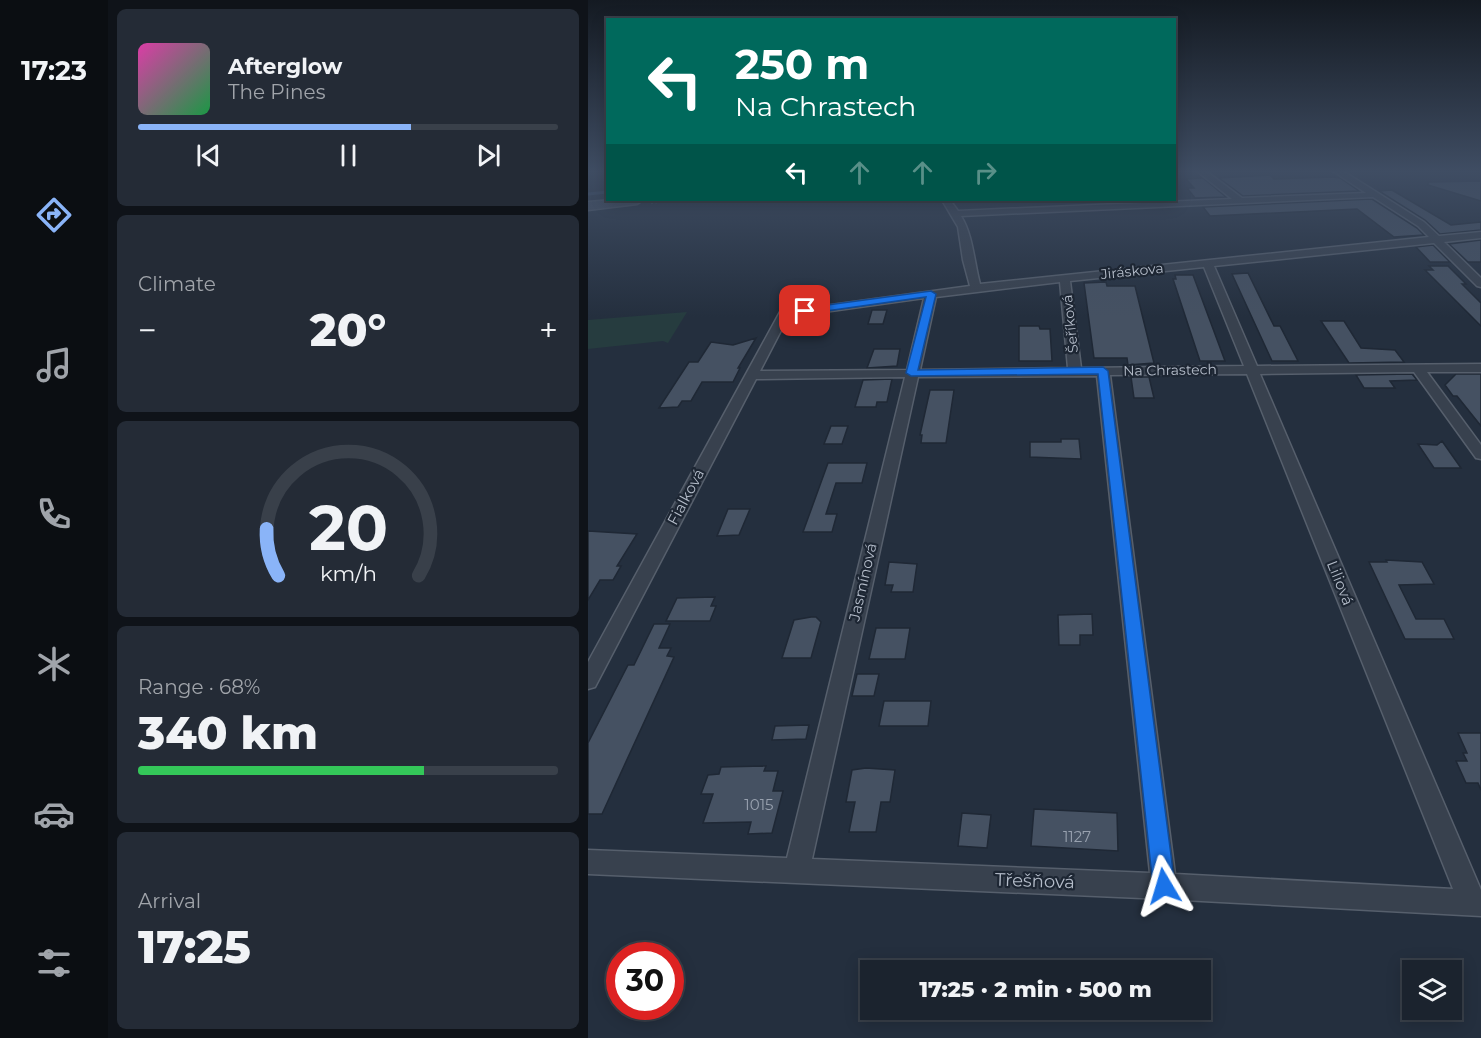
<!DOCTYPE html>
<html lang="en">
<head>
<meta charset="utf-8">
<style>
  :root { --surface:#1b232e; --page:#242b36; --text:#f1f3f6; --muted:#a0a4aa; --line:#39404a; --accent:#8ab4f8 }
  body { margin:0; font-family:Montserrat,sans-serif; background:var(--page); color:var(--text); height:100vh; display:flex; flex-direction:column; font-size:22px; white-space:nowrap }
  * { box-sizing:border-box; margin:0 }
  p { font-size:20px; color:var(--muted) }
  .icon { flex:none; width:33px; height:33px; fill:none; stroke:currentColor; stroke-width:2; stroke-linecap:round; stroke-linejoin:round }
  .map { position:relative; flex:1; overflow:hidden }
  .details { display:flex; flex-direction:column; gap:9px; padding:9px; background:#0f1319; width:480px }
  .details>* { flex:none }
  .banner { position:absolute; left:18px; top:18px; width:570px; height:183px; border-radius:0px; box-shadow:0 3px 15px #0003,0 0 0 2px var(--line); background:#00695c; color:#fff; overflow:hidden }
  .buttons { position:absolute; left:814px; top:960px; display:grid; gap:12px }
  .buttons a { display:grid; place-items:center; width:60px; height:60px; border-radius:0px; background:var(--surface); box-shadow:0 3px 15px #0003,0 0 0 2px var(--line); font-size:30px }
  .speed { position:absolute; left:18px; top:942px; display:flex; gap:12px; font-size:30px; font-weight:700; text-align:center }
  .speed>* { display:grid; place-content:center; width:78px; height:78px; border-radius:50%; background:var(--surface); box-shadow:0 3px 15px #0003,0 0 0 2px var(--line); line-height:1 }
  .speed .limit { border:9px solid #d22; background:#fff; color:#111 }
  .pin { position:absolute; display:grid; place-items:center; width:51px; height:51px; color:#fff; margin:-26px; border-radius:12px; box-shadow:0 3px 9px #0006 }
  .me { position:absolute; width:66px; margin:-33px; rotate:353deg; stroke-linejoin:round; filter:drop-shadow(0 0 4px #0008) }
  .turn { display:flex; align-items:center; gap:21px; height:126px; padding:0 30px; font-size:27px }
  .turn .icon { width:78px; height:78px; stroke-width:2.5 }
  .turn b { display:block; font-size:42px; line-height:51px }
  .lanes { display:flex; align-items:center; height:57px; padding:0 30px; background:#0003; justify-content:center; gap:30px; direction:ltr }
  .lanes .off { opacity:.35 }
  .big { font-size:45px; font-weight:800; line-height:1.1 }
  .details .widget { flex:1; display:flex; flex-direction:column; justify-content:center; gap:9px; min-width:0; padding:0 21px; border-radius:9px; background:var(--page) }
  .details .dial { align-items:center; gap:0 }
  .dial svg { height:156px; overflow:visible; fill:none; stroke:var(--line); stroke-width:7; stroke-linecap:round; text-anchor:middle }
  .dial text { fill:var(--text); stroke:none }
  .song { display:flex; align-items:center; gap:18px }
  .cover { width:72px; height:72px; border-radius:9px; background:linear-gradient(135deg,hsl(320 70% 55%),hsl(140 70% 35%)) }
  .played { height:6px; border-radius:3px; background:linear-gradient(90deg,var(--accent) 65%,var(--line) 65%) }
  .keys { display:flex; justify-content:space-around; direction:ltr }
  .heat { display:flex; justify-content:space-between; align-items:center; font-size:33px; direction:ltr }
  .charge { height:9px; border-radius:4px; background:linear-gradient(90deg,#34c759 68%,var(--line) 0) }
  .trip { position:absolute; left:272px; top:960px; width:351px; height:60px; border-radius:0px; background:var(--surface); box-shadow:0 3px 15px #0003,0 0 0 2px var(--line); font-weight:800; line-height:60px; text-align:center }
  main { display:flex; flex:1; min-height:0 }
  .dock { display:flex; flex-direction:column; width:108px; justify-content:space-around; align-items:center; background:#0b0e12; color:var(--muted) }
  .dock .icon { width:42px; height:42px }
  .dock .selected { color:var(--accent) }
  .dock b { font-size:27px; color:var(--text) }
  .map>svg:first-child { display:block }
  .green { fill:#263c3f }
  .lines { fill:none; stroke-linecap:round; stroke-linejoin:round }
  .stream { stroke:#394c67; stroke-width:3 }
  .building { fill:#455162; stroke:#1f2835; stroke-width:1.5 }
  .minor-casing { stroke:#565f6c; stroke-width:3 }
  .secondary-casing { stroke:#565f6c; stroke-width:3 }
  .path { stroke:#44595c; stroke-width:1.5; stroke-dasharray:2 2; stroke-linecap:butt }
  .minor { fill:#38414e; fill-rule:evenodd }
  .secondary { fill:#465061; fill-rule:evenodd }
  .route { fill:#1a73e8; stroke:#114b97; stroke-width:1.5 }
  .labels { text-anchor:middle; stroke-width:4.5; stroke-linejoin:round; paint-order:stroke }
  .far-street-label { font-size:14px; fill:#b4bcc9; stroke:#1d2633 }
  .street-label { font-size:15px; fill:#b4bcc9; stroke:#1d2633 }
  .near-number-label { font-size:15px; fill:#98a1af }
  .near-street-label { font-size:18px; fill:#b4bcc9; stroke:#1d2633 }
</style>
</head>
<body>
<main>
<nav class="dock">
<b>17:23</b>
<svg class="icon selected" aria-label="directions" viewBox="0 0 24 24"><path d="M12 3l9 9-9 9-9-9zM9 14v-3h6M13 9l2 2-2 2"/></svg>
<svg class="icon" aria-label="music" viewBox="0 0 24 24"><path d="M9 18V5l10-2v13"/><circle cx="6" cy="18" r="3"/><circle cx="16" cy="16" r="3"/></svg>
<svg class="icon" aria-label="phone" viewBox="0 0 24 24"><path d="M5 4h4l2 5-3 2q2 4 5 5l2-3 5 2v4C11 20 4 13 5 4z"/></svg>
<svg class="icon" aria-label="climate" viewBox="0 0 24 24"><path d="M12 3v18M4 7l16 10M4 17L20 7"/></svg>
<svg class="icon" aria-label="car" viewBox="0 0 24 24"><path d="M5 17H2v-5l4-1 3-4h7l3 4 3 1v5h-3M9 17h6M6 11h13"/><circle cx="7" cy="17" r="2"/><circle cx="17" cy="17" r="2"/></svg>
<svg class="icon" aria-label="filters" viewBox="0 0 24 24"><path d="M4 7h16M4 17h16"/><circle cx="9" cy="7" r="2"/><circle cx="15" cy="17" r="2"/></svg>
</nav>
<section class="details">
<div class="widget">
<div class="song"><i class="cover"></i><div><b>Afterglow</b><p>The Pines</p></div></div>
<div class="played"></div>
<div class="keys"><svg class="icon" aria-label="previous" viewBox="0 0 24 24"><path d="M18 5L8 12l10 7zM5 5v14"/></svg><svg class="icon" aria-label="pause" viewBox="0 0 24 24"><path d="M8 5v14M16 5v14"/></svg><svg class="icon" aria-label="next" viewBox="0 0 24 24"><path d="M6 5l10 7-10 7zM19 5v14"/></svg></div>
</div>
<div class="widget"><p>Climate</p>
<div class="heat"><a>−</a><b class="big">20°</b><a>+</a></div>
</div>
<div class="widget dial"><svg viewBox="0 0 100 80">
<path d="M14 69A42 42 0 1 1 86 69"/>
<path d="M14 69A42 42 0 0 1 8 45" stroke="#8ab4f8"/>
<text x="50" y="56" font-size="32" font-weight="700">20</text>
<text x="50" y="72" font-size="11">km/h</text>
</svg></div>
<div class="widget"><p>Range · 68%</p><b class="big">340 km</b><div class="charge"></div></div>
<div class="widget"><p>Arrival</p><b class="big">17:25</b></div>
</section>
<div class="map">
<svg width="893" height="1038" viewBox="0 0 893 1038">
  <rect width="100%" height="100%" fill="#242f3e"/>
  <path class="green" d="M99 312 80 343 75 341 0 349V320Z"/>
  <g class="lines">
    <path class="stream" d="M0 194 20 192"/>
  </g>
  <path class="building" d="M682 175 686 179 744 177 752 178 771 191 655 196 631 178Z
    M615 178 638 197 607 198 599 188H606L598 179Z
    M893 181V201L840 185V182Z
    M804 190 863 225 893 222V230L852 234 837 220 791 191Z
    M784 199 829 228 836 235 806 237 769 209 622 216 615 207Z
    M893 240V262H880L861 244Z
    M845 245 862 262H842L828 247Z
    M841 266H860L878 284H874L893 303V326L837 270H845Z
    M660 273 686 326H692L710 361H684L644 274Z
    M587 275H605L637 361H612L585 279H588Z
    M518 282 519 286H547L566 363 540 365 539 358H506L496 283Z
    M284 310H299L295 324H280Z
    M733 321H756L773 348 807 350 816 362 761 363Z
    M431 326H451L452 329H462L464 361H431Z
    M168 338 150 368H152L145 382H114L103 401H94L90 407 71 408 101 362H110L123 342 145 345Z
    M286 349H312L309 366 279 368Z
    M824 374 829 380 802 381 807 388H776L768 375Z
    M868 374H893V426L869 396H865L857 385Z
    M543 377H561L566 398H546Z
    M304 379 299 402H289L288 407H267L275 380Z
    M342 390H366L358 443H333L334 435H332Z
    M243 426H260L254 444H236Z
    M473 439H491L493 459 442 457V442H473Z
    M854 441 873 468H846L830 444 849 445Z
    M240 463H279L274 483H248L238 514H249L244 532H215Z
    M140 509H162L151 535 129 536Z
    M0 531 49 534 29 566H33L25 580H12L0 600Z
    M798 560 834 562 846 584 811 585 828 619H856L866 639H817L781 562H799Z
    M301 562 329 564 325 592H303L305 585H297Z
    M127 597 123 606H128L122 621H78L89 598Z
    M504 614 505 635H492V645H471L470 615Z
    M223 617H228L233 622 223 658H194L206 620Z
    M66 624H82L71 648H83L79 656 86 657 14 814H0V743L40 665H46Z
    M288 628H322L317 659H281Z
    M269 674H291L286 696H264Z
    M296 701H343L340 726H291Z
    M221 725 218 739 184 740 187 726Z
    M870 733H893V790L890 783H878L868 761H879L875 753H879Z
    M178 766 176 771H190L185 791H195L184 833 160 834 163 822 115 823 125 794H113L120 775 131 774 133 767Z
    M278 768 307 770 302 802H293L288 832H261L267 802H258L264 770Z
    M446 809 529 813 530 851 443 846Z
    M374 813 403 815 399 848 370 846Z"/>
  <g class="lines">
    <g class="minor-casing">
      <path id="minor" d="M609 171H618L654 198 778 193 745 171H755L836 222 851 236 893 232V238L856 242 893 278V287L889 286 846 243 626 266 669 366 893 364V372H839L893 445V459L888 458 826 372 672 374 893 890V916L576 899 0 874V850L199 858 317 377 168 379 7 687 0 689V662L192 312 382 286 375 260 370 227 354 200H362L370 211 644 199ZM785 197 830 226 841 237 392 284C386 262 385 235 373 216ZM616 267 656 366 493 368 482 281ZM472 282 480 368 332 370 348 297ZM336 298 319 370 172 371 200 317ZM659 374 865 889 587 874 522 375ZM509 376 562 873 224 859 330 377Z"/>
    </g>
    <g class="secondary-casing">
      <path id="secondary" d="M24 200H55L49 204 0 210V202Z"/>
    </g>
    <path class="path" d="M63 203 94 200"/>
    <use href="#minor" class="minor"/>
    <use href="#secondary" class="secondary"/>
  </g>
  <linearGradient id="sky" x2="0" y2="1"><stop stop-color="#141a22"/><stop offset="0.54" stop-color="#3f4d63"/><stop offset="1" stop-color="#3f4d63" stop-opacity="0"/></linearGradient>
  <rect width="893" height="317" fill="url(#sky)"/>
  <path class="route" d="M343 291 348 294 330 370 515 367 520 371 587 886 583 893 576 896 569 893 565 886 510 374 323 376 318 373 338 297 217 314 212 311 217 308Z"/>
  <g class="labels">
    <g class="far-street-label">
      <text transform="translate(544 271) rotate(-6)" y="5">Jiráskova</text>
      <text transform="translate(482 324) rotate(-96)" y="5">Šeříková</text>
      <text transform="translate(582 370) rotate(-1)" y="5">Na Chrastech</text>
    </g>
    <g class="street-label">
      <text transform="translate(98 497) rotate(-62)" y="5">Fialková</text>
      <text transform="translate(275 582) rotate(-77)" y="5">Jasmínová</text>
      <text transform="translate(752 583) rotate(68)" y="5">Liliová</text>
    </g>
    <g class="near-number-label">
      <text x="171" y="810">1015</text>
      <text x="489" y="842">1127</text>
    </g>
    <g class="near-street-label">
      <text transform="translate(447 881) rotate(2)" y="6">Třešňová</text>
    </g>
  </g>
</svg>
<div class="buttons">
<a><svg class="icon" aria-label="layers" viewBox="0 0 24 24"><path d="M12 4l9 5-9 5-9-5zM3 14l9 5 9-5"/></svg></a>
</div>
<div class="speed"><div class="limit">30</div></div>
<div class="pin" style="left:217px;top:311px;background:#d93025"><svg class="icon" aria-label="arrive" viewBox="0 0 24 24"><path d="M6 21V4h12l-3 4 3 4H6"/></svg></div>
<svg class="me" style="left:576px;top:886px" viewBox="-20 -20 40 40"><path d="M0-17L14 15 0 8-14 15z" fill="#1a73e8" stroke="#fff" stroke-width="4"/></svg>
<div class="trip">17:25 · 2 min · 500 m</div>
<div class="banner">
<div class="turn"><svg class="icon" aria-label="left" viewBox="0 0 24 24"><path d="M17 20v-9H6M10 6l-5 5 5 5"/></svg><div><b>250 m</b>Na Chrastech</div></div>
<div class="lanes"><svg class="icon" aria-label="left" viewBox="0 0 24 24"><path d="M17 20v-9H6M10 6l-5 5 5 5"/></svg><svg class="icon off" aria-label="ahead" viewBox="0 0 24 24"><path d="M12 20V5M6 11l6-6 6 6"/></svg><svg class="icon off" aria-label="ahead" viewBox="0 0 24 24"><path d="M12 20V5M6 11l6-6 6 6"/></svg><svg class="icon off" aria-label="right" viewBox="0 0 24 24"><path d="M7 20v-9h11M14 6l5 5-5 5"/></svg></div>
</div>
</div>
</main>
</body>
</html>
